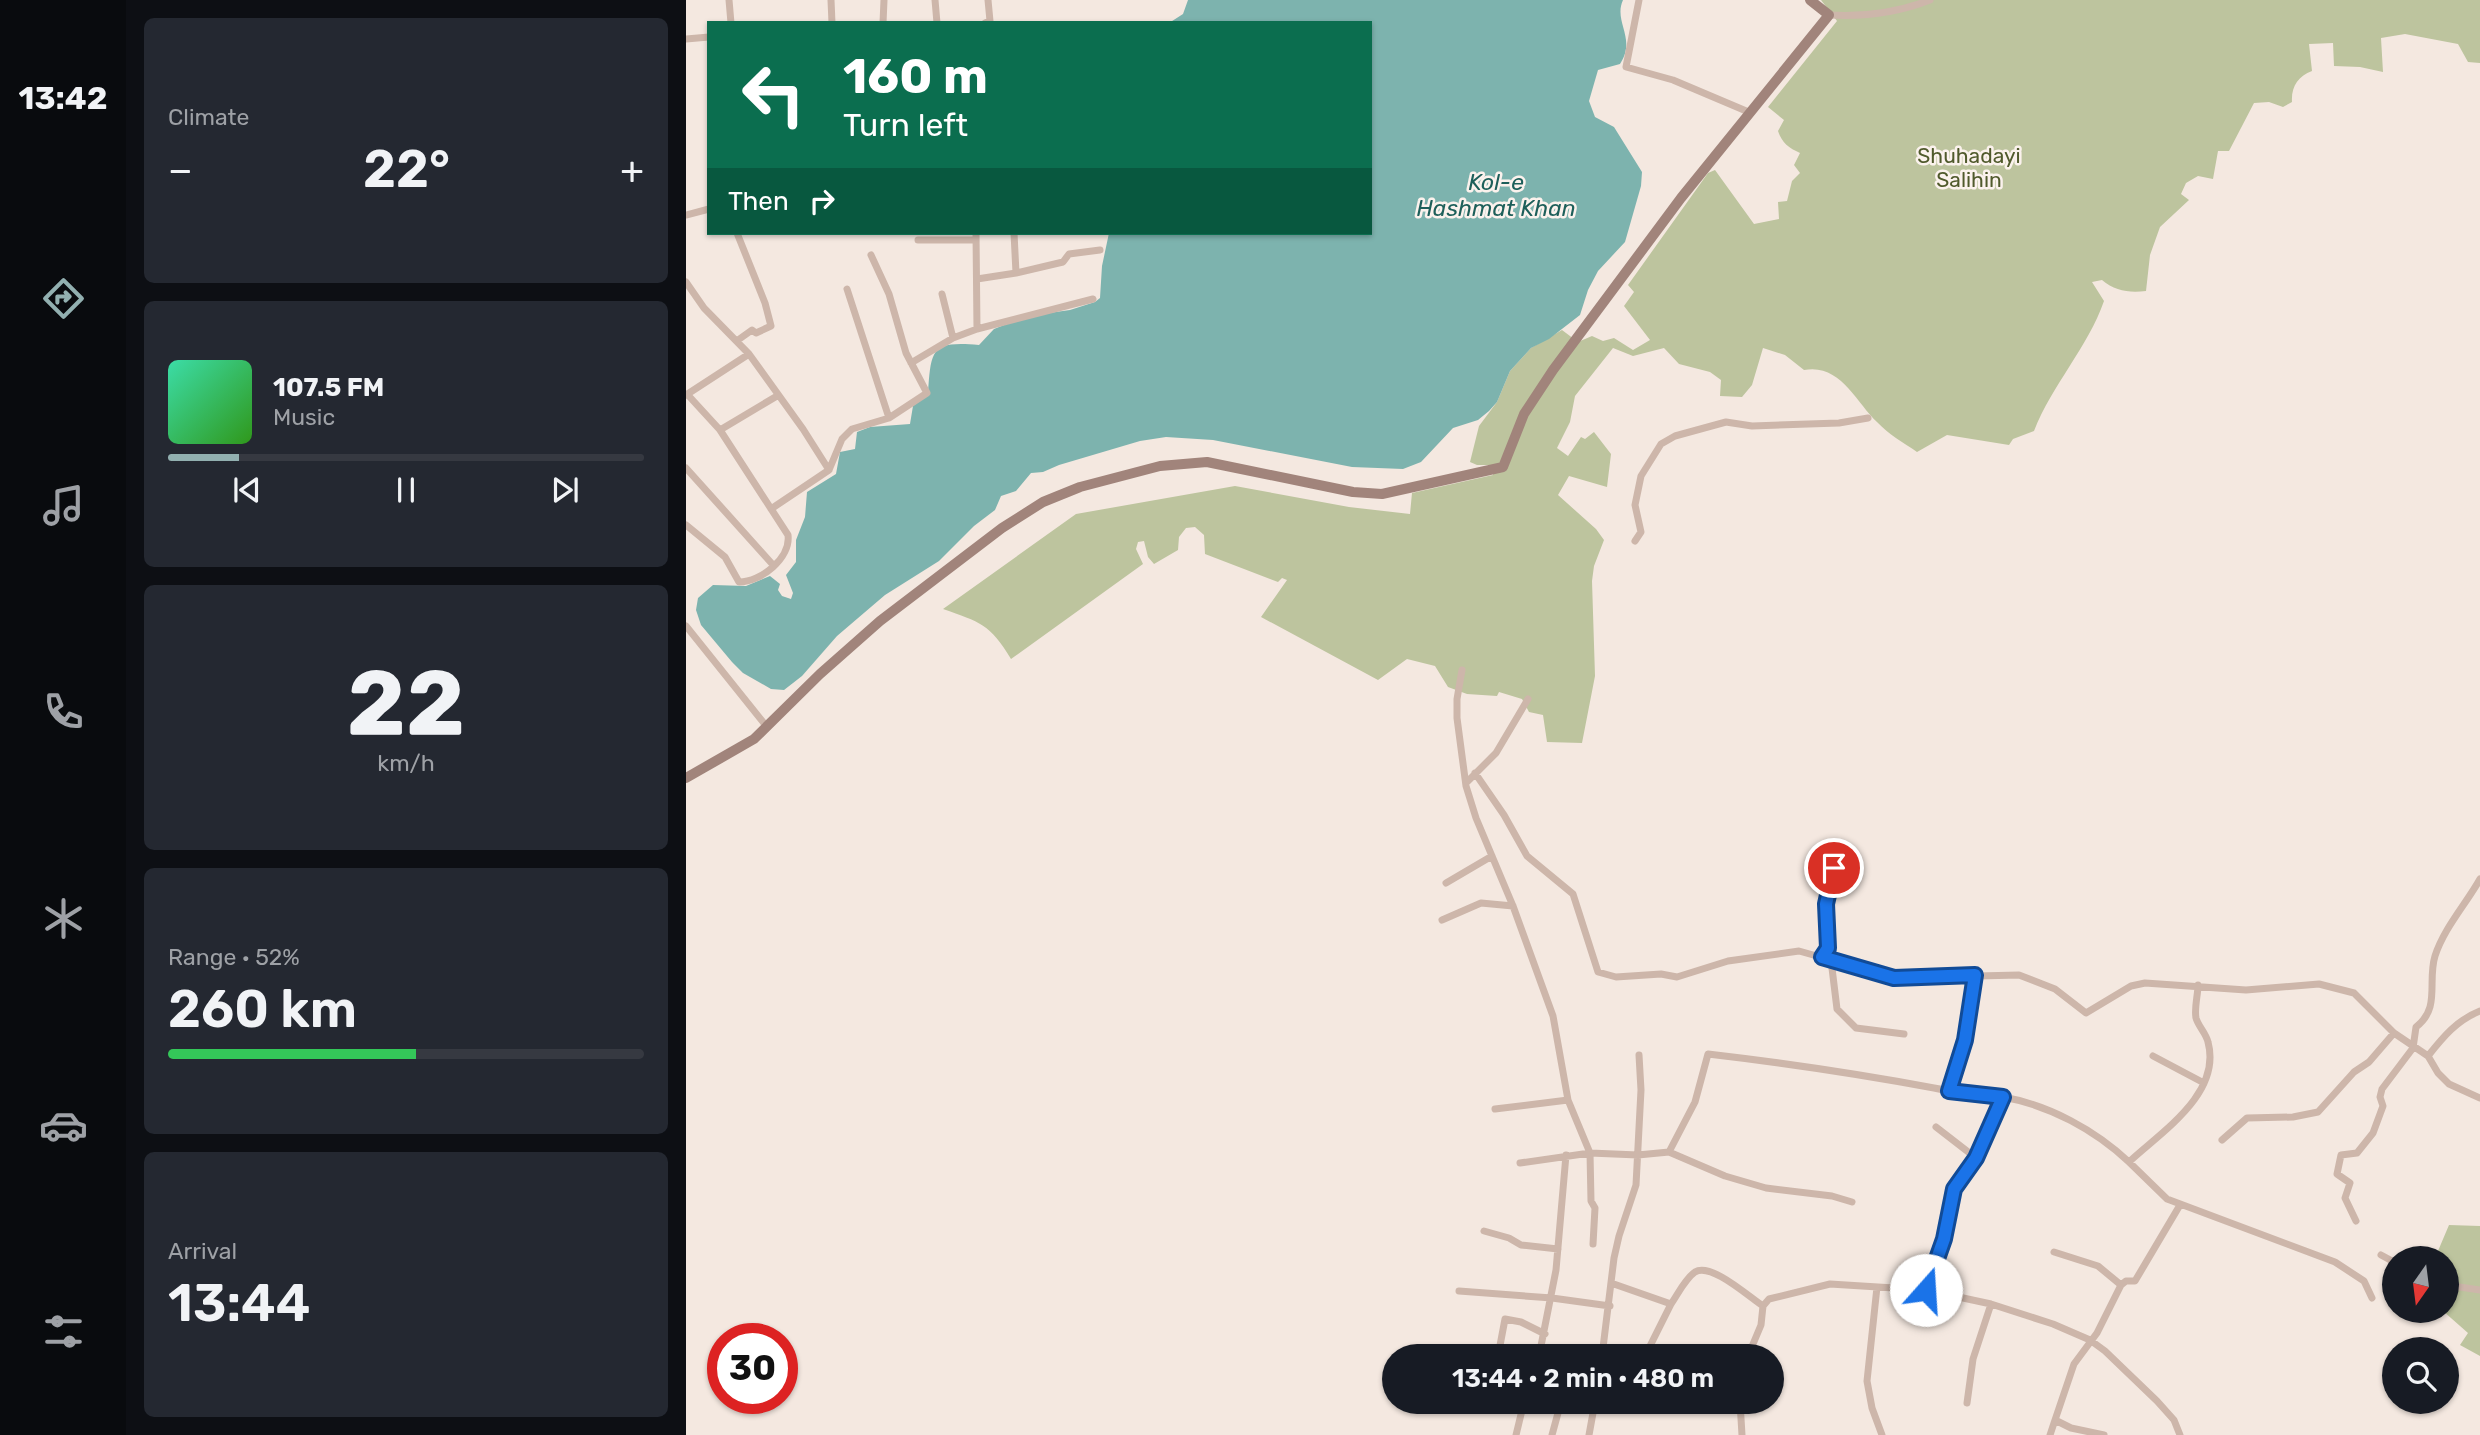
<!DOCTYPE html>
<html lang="en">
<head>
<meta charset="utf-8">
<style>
  :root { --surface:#171b24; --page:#242831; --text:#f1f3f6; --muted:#9ea1a6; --line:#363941; --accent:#92b0b0 }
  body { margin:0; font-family:Rubik,sans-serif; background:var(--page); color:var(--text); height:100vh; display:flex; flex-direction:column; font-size:26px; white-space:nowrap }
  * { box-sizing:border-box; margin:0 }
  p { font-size:23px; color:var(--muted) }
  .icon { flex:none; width:38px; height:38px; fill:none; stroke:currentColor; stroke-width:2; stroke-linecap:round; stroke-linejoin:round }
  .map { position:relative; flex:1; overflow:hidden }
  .details { display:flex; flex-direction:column; gap:18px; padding:18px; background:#0d0f14; width:560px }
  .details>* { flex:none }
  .banner { position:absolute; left:21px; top:21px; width:665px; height:214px; border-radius:0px; box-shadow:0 2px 5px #0004; background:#0b6e4f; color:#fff; overflow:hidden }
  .needle { width:46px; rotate:194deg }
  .tools { position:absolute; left:1696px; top:1246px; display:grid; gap:14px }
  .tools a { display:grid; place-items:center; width:77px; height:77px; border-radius:50%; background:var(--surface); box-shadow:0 2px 5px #0004; font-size:35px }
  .speed { position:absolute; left:21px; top:1323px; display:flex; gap:14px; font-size:35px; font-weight:700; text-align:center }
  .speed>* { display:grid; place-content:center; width:91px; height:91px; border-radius:50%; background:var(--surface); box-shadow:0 2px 5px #0004; line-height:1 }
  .speed .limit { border:10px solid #d22; background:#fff; color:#111 }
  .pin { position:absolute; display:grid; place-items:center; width:60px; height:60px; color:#fff; margin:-30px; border:4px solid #fff; border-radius:50%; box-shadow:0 2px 7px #0007 }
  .me { position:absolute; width:77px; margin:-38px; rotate:19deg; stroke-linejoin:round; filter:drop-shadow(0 0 5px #0008) }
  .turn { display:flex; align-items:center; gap:24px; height:147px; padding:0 21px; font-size:32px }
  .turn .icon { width:91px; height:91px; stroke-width:2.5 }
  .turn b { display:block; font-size:49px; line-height:60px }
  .then { display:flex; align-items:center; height:66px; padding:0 21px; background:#0003; gap:14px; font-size:26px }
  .big { font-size:52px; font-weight:600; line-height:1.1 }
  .details .widget { flex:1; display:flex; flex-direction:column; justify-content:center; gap:10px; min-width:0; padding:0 24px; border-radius:10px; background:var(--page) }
  .details .dial { align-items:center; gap:0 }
  .dial b { font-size:91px; line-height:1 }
  .song { display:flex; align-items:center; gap:21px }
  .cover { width:84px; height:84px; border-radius:10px; background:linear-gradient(135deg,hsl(160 70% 55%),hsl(110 70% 35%)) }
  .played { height:7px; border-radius:4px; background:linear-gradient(90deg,var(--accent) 15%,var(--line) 15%) }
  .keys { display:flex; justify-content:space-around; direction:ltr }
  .heat { display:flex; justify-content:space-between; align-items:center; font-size:38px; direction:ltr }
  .charge { height:10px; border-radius:5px; background:linear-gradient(90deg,#34c759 52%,var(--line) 0) }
  .trip { position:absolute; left:696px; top:1344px; width:402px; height:70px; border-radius:35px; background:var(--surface); box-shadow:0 2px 5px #0004; font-weight:600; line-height:70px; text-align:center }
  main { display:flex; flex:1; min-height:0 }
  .tabs { display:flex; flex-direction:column; width:126px; justify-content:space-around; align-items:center; background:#090b0e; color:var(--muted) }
  .tabs .icon { width:49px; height:49px }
  .tabs .current { color:var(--accent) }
  .tabs b { font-size:32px; color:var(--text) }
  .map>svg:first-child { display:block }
  .green { fill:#bdc49e }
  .water { fill:#7db3ae }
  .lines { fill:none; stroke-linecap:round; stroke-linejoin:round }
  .street { stroke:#cdb6aa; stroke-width:7 }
  .secondary { stroke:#a1847b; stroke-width:10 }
  .route-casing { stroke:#114b97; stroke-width:18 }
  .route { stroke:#1a73e8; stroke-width:12 }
  .labels { text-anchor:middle; stroke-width:5; stroke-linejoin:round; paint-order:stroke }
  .park-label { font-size:21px; fill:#505a2c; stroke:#fbf2ed }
  .water-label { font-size:23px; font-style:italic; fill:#1d5f5a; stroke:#fbf2ed }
</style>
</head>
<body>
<main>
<nav class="tabs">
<b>13:42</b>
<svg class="icon current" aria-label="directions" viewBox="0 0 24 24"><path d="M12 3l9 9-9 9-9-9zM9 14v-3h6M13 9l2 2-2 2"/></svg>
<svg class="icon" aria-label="music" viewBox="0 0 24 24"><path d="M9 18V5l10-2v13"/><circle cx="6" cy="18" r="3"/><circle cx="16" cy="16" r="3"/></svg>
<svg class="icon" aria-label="phone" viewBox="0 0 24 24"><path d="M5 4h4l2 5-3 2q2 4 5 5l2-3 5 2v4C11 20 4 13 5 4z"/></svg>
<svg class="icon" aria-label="climate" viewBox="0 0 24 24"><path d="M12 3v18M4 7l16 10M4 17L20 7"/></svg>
<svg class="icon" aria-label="car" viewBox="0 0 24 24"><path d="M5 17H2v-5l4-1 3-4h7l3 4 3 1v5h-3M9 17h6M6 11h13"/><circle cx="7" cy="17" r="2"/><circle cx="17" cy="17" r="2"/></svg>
<svg class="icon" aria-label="filters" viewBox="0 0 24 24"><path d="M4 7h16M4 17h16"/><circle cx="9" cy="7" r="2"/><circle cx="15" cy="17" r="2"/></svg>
</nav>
<section class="details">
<div class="widget"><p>Climate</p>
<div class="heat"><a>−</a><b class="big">22°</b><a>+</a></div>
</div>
<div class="widget">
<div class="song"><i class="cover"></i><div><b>107.5 FM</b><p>Music</p></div></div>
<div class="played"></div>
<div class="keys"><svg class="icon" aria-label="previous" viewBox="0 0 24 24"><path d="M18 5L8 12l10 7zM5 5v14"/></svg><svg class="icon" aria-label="pause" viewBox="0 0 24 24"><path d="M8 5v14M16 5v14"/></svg><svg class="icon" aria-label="next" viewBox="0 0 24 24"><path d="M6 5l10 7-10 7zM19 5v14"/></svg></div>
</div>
<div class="widget dial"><b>22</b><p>km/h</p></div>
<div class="widget"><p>Range · 52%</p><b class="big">260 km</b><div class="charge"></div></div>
<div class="widget"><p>Arrival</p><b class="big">13:44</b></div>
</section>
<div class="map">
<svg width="1794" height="1435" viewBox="0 0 1794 1435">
  <rect width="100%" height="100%" fill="#f4e8e0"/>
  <path class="green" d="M1135 0H1794V63L1782 62 1772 44 1719 34 1695 38 1697 72 1674 67 1648 66 1647 43 1623 44 1626 71C1612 76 1605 87 1606 102L1597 107 1583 102 1568 103 1543 151H1532L1527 179 1512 176 1500 183 1495 194 1503 200 1474 227 1464 255 1460 291C1443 293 1429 291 1416 280L1406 282 1418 301C1402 347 1366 385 1348 431L1327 439 1323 445 1261 435 1231 452C1218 443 1202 434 1191 422 1170 402 1154 363 1118 370L1099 355 1077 348 1066 385 1056 397 1034 396 1035 380 1024 372 993 364 978 348 947 356 927 348 889 396 884 422 871 448 882 456 895 437 899 439 908 432 925 454 921 487 883 476 872 495 910 529 918 540 908 566 906 581 909 676 896 743 861 742 857 715 843 712 836 699 813 692 811 696 781 694 762 687 749 666 721 659 692 680 575 617 601 580 596 578 592 582 519 554 518 535 509 527 500 528 493 537 492 550 468 564 462 557 458 541 452 542 450 549 457 564 325 659C304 624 294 622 257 609L390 514 549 486 663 507 724 514 726 493 807 475V465H791L784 462 793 426 811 402 824 371 845 348 876 330 892 342 906 336 917 341 928 338 947 350 964 340 938 306 948 292 942 285 1022 173 1029 170 1068 224 1093 219 1092 202 1101 201 1106 181 1114 173 1108 165 1114 153C1103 148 1096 143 1092 131L1098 120 1082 107 1151 21Z
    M1763 1225 1794 1226V1356L1774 1345 1782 1333 1757 1311H1760V1258H1749Z"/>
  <path class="water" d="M502 0H937C927 22 951 38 934 64L912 70 903 101 909 117 928 127 956 172 955 186 939 242 912 271 902 290 894 315 863 339 845 348 824 371 811 402 803 411 792 420 767 428 735 462 717 469 666 467 527 440 480 437 454 441 373 465 357 472 345 473 330 491 315 496 309 510 288 526 253 561 199 595 151 636 116 676 98 690 85 689 57 673 46 662 15 625 10 610 12 598 27 585 60 586 84 576 94 584 92 590 96 596 105 599 107 593 100 575 110 562V540L119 517 121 492 150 474 154 452 169 449 171 432 184 427 224 424 227 406 242 394C245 349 245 341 293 345L308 329 341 316 384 310 409 302 414 298 416 266 423 233H684V23H483L497 14Z"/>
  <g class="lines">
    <path class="street" d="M43 0 45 23
      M145 0 146 23
      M249 0 251 23
      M953 0 940 67 987 80 1065 113
      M1143 15C1178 17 1211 13 1244 0
      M197 23 198 0
      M299 23 304 21 302 0
      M0 39 23 37
      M0 215 23 209
      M51 233 79 303 85 326 70 333 66 330 52 340
      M290 233 291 329
      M232 240H290
      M330 273 377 262 383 254 414 250
      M291 279 330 273 328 233
      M0 282 18 308 63 354 117 429 143 470
      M161 289 203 418
      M256 294 267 338
      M225 363 267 338 291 329 407 299
      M0 395 63 354
      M34 430 91 396
      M0 468 88 566
      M85 509 143 470 156 439 166 429 203 418 241 393 220 353 203 294 185 255
      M0 525 39 557 53 582C75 582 105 558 102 535L34 430 1 394
      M949 541 955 532 949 505 955 476 975 444 989 436 1040 422 1066 426 1153 423 1182 418
      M0 626 81 727
      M776 670 771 699V718L780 786 790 818 827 906 867 1016 882 1100 904 1153 905 1201 909 1208 907 1244
      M789 773 818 815 841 856 887 894 912 972 930 977 975 974 991 977 1042 961 1113 951 1145 960 1151 1009 1170 1028 1218 1034
      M780 783 810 753 842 699
      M760 883 806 856
      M756 920 795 903 827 906
      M1136 957 1142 948 1140 904 1148 868
      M1145 960 1208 978 1333 975 1369 989 1400 1013 1445 986 1459 983 1560 990 1633 984 1668 993 1708 1033 1742 1056 1752 1073 1763 1084 1794 1098
      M1467 1056 1518 1083
      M1742 1056C1757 1037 1771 1020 1794 1011
      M1263 1091 1279 1040 1289 975
      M809 1109 882 1100
      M1250 1127 1290 1158
      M1536 1140 1561 1118 1607 1117 1632 1112 1668 1072 1683 1062 1708 1033
      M983 1152 1009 1102 1022 1054C1099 1063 1173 1074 1248 1088 1271 1093 1294 1093 1317 1097 1363 1105 1409 1130 1443 1162 1475 1132 1536 1094 1522 1042 1520 1033 1512 1026 1510 1018 1508 1008 1512 995 1512 985
      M1443 1162 1481 1199 1649 1262 1678 1281 1686 1298
      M834 1163 904 1153 952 1155 983 1152 1039 1176 1080 1188 1146 1196 1166 1202
      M1670 1221 1659 1198 1664 1183 1651 1174 1655 1155 1671 1153 1687 1133 1697 1106 1694 1097 1696 1089 1727 1048 1730 1027C1755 1008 1741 982 1749 956 1758 928 1780 904 1794 879
      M798 1231 823 1238 835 1245 872 1249
      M1368 1252 1412 1266 1435 1285
      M1695 1255 1708 1262
      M925 1283 985 1304C992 1294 999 1279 1009 1272 1025 1262 1063 1297 1077 1306
      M1760 1285 1794 1290
      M1191 1287 1181 1381 1186 1408 1196 1435
      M1240 1290 1258 1239 1268 1189 1290 1158 1317 1097
      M773 1291 866 1298 924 1306
      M855 1350 868 1356
      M812 1356 819 1319 835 1322 859 1334
      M853 1356 870 1270 880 1155
      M916 1356 928 1258 933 1236 950 1185 955 1090 953 1055
      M959 1356 985 1304
      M1062 1356 1075 1325 1077 1306 1083 1299 1144 1284 1240 1290 1305 1304 1367 1324 1404 1340 1419 1351 1471 1401 1488 1420 1494 1435
      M1054 1402 1056 1435
      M1281 1403 1287 1359 1305 1304
      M1369 1420 1388 1364 1411 1333 1435 1285 1440 1281H1449L1494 1205
      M830 1435 838 1402
      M866 1435 875 1402
      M903 1435 909 1402
      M1364 1435 1369 1420 1385 1428 1418 1435"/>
    <path class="secondary" d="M0 778 68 739 134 674 194 621 316 528 357 502 394 487 474 466 521 462 667 492 696 494 817 467 838 414 867 370 995 198 1143 15 1124 0"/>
  </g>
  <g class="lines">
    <g class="route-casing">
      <path id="route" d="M1148 868 1140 904 1142 948 1136 957 1208 978 1289 975 1279 1040 1263 1091 1317 1097 1290 1158 1268 1189 1258 1239 1240 1290"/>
    </g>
    <use href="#route" class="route"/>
  </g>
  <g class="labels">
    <g class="park-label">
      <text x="1283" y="163">Shuhadayi<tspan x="1283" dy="24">Salihin</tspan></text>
    </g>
    <g class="water-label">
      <text x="810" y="190">Kol-e<tspan x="810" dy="26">Hashmat Khan</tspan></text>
    </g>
  </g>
</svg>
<div class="tools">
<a><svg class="needle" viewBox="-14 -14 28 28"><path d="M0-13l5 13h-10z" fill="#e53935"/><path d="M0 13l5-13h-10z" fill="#9ea1a6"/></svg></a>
<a><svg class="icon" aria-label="search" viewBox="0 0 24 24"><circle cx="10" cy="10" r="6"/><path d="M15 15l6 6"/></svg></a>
</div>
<div class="speed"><div class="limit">30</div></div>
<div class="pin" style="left:1148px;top:868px;background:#d93025"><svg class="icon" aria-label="arrive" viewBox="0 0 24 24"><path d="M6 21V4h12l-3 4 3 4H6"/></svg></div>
<svg class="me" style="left:1240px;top:1290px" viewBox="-20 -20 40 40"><circle r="19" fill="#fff"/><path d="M0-13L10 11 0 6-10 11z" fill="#1a73e8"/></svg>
<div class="trip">13:44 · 2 min · 480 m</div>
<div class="banner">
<div class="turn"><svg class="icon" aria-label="left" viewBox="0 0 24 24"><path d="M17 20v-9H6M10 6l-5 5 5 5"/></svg><div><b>160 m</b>Turn left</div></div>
<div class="then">Then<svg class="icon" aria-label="right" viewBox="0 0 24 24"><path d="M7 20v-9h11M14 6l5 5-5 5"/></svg></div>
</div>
</div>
</main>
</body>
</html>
